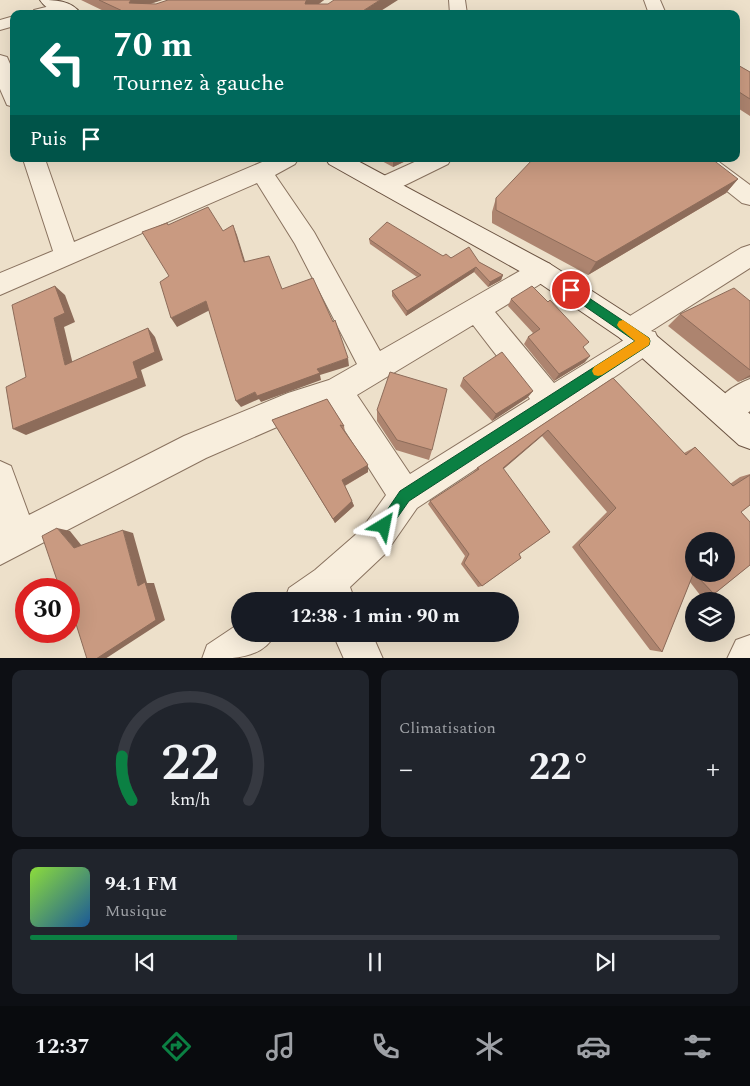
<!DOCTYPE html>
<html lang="fr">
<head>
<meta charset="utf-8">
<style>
  :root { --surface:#171b24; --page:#20242c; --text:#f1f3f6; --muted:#9ea1a6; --line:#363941; --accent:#0b8043 }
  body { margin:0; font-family:Spectral,serif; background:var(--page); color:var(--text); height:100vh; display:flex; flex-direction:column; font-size:19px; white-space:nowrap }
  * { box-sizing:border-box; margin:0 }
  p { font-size:16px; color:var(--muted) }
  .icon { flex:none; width:28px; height:28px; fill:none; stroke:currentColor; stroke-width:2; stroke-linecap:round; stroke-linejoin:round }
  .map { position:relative; height:658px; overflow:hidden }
  .sheet { display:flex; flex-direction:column; gap:12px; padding:12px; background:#0d0f14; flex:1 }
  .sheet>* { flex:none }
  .guide { position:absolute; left:10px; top:10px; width:730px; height:152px; border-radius:10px; box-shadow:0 5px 20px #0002; background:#00695c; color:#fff; overflow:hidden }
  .buttons { position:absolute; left:685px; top:532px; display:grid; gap:10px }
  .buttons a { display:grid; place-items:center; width:50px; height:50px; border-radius:50%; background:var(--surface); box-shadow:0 5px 20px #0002; font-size:25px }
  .speed { position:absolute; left:15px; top:578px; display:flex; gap:10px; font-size:25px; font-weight:700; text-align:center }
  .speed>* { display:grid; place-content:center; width:65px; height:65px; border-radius:50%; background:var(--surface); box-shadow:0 5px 20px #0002; line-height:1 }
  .speed .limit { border:8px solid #d22; background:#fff; color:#111 }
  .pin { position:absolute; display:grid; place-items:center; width:42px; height:42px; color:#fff; margin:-21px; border:2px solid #fff; border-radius:50%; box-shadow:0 1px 5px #0007 }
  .me { position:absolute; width:55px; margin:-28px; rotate:35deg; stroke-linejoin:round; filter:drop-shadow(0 0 4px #0008) }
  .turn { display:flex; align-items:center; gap:18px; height:105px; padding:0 20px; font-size:22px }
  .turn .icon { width:65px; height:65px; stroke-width:2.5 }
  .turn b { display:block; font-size:35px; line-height:42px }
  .then { display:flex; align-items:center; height:48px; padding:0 20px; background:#0003; gap:10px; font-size:19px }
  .big { font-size:38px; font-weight:700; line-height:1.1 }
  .sheet .card { flex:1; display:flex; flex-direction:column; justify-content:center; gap:8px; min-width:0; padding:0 18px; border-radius:10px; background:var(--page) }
  .sheet .dial { align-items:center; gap:0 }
  .dial svg { height:130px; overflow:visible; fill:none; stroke:var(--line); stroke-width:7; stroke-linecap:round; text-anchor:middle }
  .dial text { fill:var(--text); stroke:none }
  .song { display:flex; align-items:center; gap:15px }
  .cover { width:60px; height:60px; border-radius:8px; background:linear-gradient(135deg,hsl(90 70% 55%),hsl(210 70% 35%)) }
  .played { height:5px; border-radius:2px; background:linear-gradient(90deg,var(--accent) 30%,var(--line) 30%) }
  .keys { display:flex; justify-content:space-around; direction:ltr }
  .heat { display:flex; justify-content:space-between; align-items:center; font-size:28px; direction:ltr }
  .sheet .tiles { flex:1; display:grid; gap:12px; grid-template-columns:1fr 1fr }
  .card:last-child { grid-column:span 2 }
  .trip { position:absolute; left:231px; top:592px; width:288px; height:50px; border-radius:25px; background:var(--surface); box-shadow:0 5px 20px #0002; font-weight:700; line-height:50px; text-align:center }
  .tabs { display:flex; height:80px; justify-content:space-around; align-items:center; background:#090b0e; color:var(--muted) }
  .tabs .icon { width:35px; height:35px }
  .tabs .selected { color:var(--accent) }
  .tabs b { font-size:22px; color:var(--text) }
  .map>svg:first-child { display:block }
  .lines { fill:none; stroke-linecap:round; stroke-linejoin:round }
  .minor-casing { stroke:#89725f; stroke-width:2 }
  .tertiary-casing { stroke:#89725f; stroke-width:2 }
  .secondary-casing { stroke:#6b5342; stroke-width:2 }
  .minor { fill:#f8eedd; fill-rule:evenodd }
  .tertiary { fill:#f8eedd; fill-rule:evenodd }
  .secondary { fill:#f8eedd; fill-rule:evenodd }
  .wall { fill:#ad846f; fill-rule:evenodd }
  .shaded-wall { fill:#8d6c5a }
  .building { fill:#c99a81; stroke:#8d6c5a }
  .route { fill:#0b8043; stroke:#07532c }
  .slow { fill:#f59e0b }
</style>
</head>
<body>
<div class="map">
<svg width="750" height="659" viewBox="0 0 750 659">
  <rect width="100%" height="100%" fill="#ede0ca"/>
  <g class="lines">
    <g class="minor-casing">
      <path id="minor" d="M449 0H465L467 14H450Z
        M644 0H660L666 14H649Z
        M62 3 68 4 70 8C63 18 43 14 32 14L34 10Z
        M14 16V26L0 30V20Z
        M0 55 7 57 14 73V107L7 105 0 89Z
        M23 159H45L74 242 269 159H298L295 164 275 175 314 232 380 351 532 264 541 261 550 264 554 271 550 278 495 312 554 383 624 340 620 338 616 330 620 322 741 248 750 245V268L651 331 655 332 659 341 655 350 417 508 385 554 350 587 355 601H284L289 588 315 570 361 530 386 495 330 407 293 420 206 458 0 565V461L11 466 29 515 184 436 288 393 329 380 357 364 295 244 257 183 0 295V273L53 251ZM473 325 530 399 410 474 357 395Z
        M421 159H451L448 164 393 191 385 193 377 191 374 185 377 179Z
        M690 159H715L750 185V205L742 203 693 164Z
        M750 379V411L737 422 726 426 715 422 711 412C718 396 734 385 750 379Z
        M240 623V634H275C263 659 232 659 202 659L207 645Z
        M333 634H372L383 659H344Z"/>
    </g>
    <g class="tertiary-casing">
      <path id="tertiary" d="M750 635V659H727L736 640Z"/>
    </g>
    <g class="secondary-casing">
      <path id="secondary" d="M40 0C54 0 72 0 81 14 66 14 49 14 40 0Z
        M326 159H354L550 264 640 322 750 414V449L739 445 620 338 532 278 329 164Z"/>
    </g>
    <use href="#minor" class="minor"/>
    <use href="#tertiary" class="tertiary"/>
    <use href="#secondary" class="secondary"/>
  </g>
  <path class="wall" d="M81 0H162L150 4H156L168 0H324L319 4 376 14H110Z
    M736 64 750 72V116L736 107Z
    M378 159H410L393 167Z
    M738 179 726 193 588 275 492 223V212L496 198Z
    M369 239 443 256 479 262 503 275 501 280 488 287 474 272 406 316 392 296V291L417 277 370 244Z
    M511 299 584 349 585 362 554 381 524 344 528 337 533 333 508 306Z
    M750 301V378L749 377 738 382 668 326 680 314Z
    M463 378 533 391 527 398 492 421 460 386Z
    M613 378 684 453 695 447 730 484 740 477 750 474V505L741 512 750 522V565L714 594 700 595 690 582 662 652 650 650 572 547 607 512 542 436 503 469 550 532 519 554 521 558 482 586 478 587 461 564 465 556 428 504 430 501 474 472 477 468ZM694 541H726V574H694Z
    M327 399 344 426 345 432 368 465V472L345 486 354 506 335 523 272 420Z
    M377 410 432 450 429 460 396 450 377 421Z"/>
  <path class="shaded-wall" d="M131 0H162L137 8 129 3Z
    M307 0H324L307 12 305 4 306 1Z
    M380 0H398L376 14H358Z
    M393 159H410L393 167Z
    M738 179 726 193 588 275 596 262Z
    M233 225 237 235 248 271 244 262Z
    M476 267 474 272 406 316 407 311Z
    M503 275 501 280 488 287 490 282Z
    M55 286 65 295 75 322 64 327 75 373 65 365 54 318Z
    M206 301 210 310 177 327 171 318Z
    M148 328 155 337 163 360 141 370 146 386 26 435 13 429Z
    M590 356 585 362 554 381 559 374Z
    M348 358 349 366 320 375 321 380 261 402 257 396 317 369Z
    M750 375V377L738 382Z
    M533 391 527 398 492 421 496 414Z
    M255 392 259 399 241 407 236 401Z
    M548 430 542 436 499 473 503 468Z
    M368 465V472L344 486 342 480Z
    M352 501 354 506 335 523 333 519Z
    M57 528 70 531 86 551 74 548Z
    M123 530 133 533 147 583H154L165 620 105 659H96L138 586Z"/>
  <path class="building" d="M99 0H131L129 3 156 4 168 0H307L306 1 305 4H328L334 0H380L358 14H129Z
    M736 64 750 72V99L736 90Z
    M533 159H712L738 179 596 262 496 210V198Z
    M208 207 223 231 233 225 244 262 269 256 282 289 313 278 333 322 335 320 348 358 317 369 320 373 257 396 255 392 236 401 206 301 171 318 160 282 169 276 142 232 167 223 168 225Z
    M387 222 443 256 446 254 451 258 469 247 479 262 503 275 490 282 476 267 407 311 392 291 421 275 369 239Z
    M55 286 65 313 54 318 65 365 148 328 155 352 133 362 138 378 13 429 6 387 26 377 12 305Z
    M532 286 548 302 550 300 589 342 583 347 590 356 559 374 528 337 540 329 511 299Z
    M734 288 750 301V370L680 314Z
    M502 352 533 391 496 414 463 378Z
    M390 372 447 389 432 450 397 440 377 410Z
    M613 378 686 455 695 447 733 486 750 475V505L741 512 750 522V565L714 594 695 574H726V541H694V572L662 652 579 545 616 508 548 430 503 468 550 532 519 554 521 558 482 586 464 563 469 554 430 501 479 469 477 468Z
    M327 399 344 426 340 425 368 465 342 480 352 501 333 519 272 420Z
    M57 528 74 548 123 530 138 586 145 582 156 620 96 659H87L71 608 69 609V589H60L42 536Z"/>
  <path class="route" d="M571 286 649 338 650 341 649 345 409 501 388 531 384 534 379 531 376 526 379 522 400 491 635 341 567 294 565 290 567 287Z"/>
  <path class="slow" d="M623 320 649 338 650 341 649 345 602 375 598 376 594 375 592 371 594 367 635 341 619 328 617 325 619 321Z"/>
</svg>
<div class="buttons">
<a><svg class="icon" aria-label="sound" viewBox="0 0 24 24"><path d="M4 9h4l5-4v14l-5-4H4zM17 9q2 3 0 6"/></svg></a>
<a><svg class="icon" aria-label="layers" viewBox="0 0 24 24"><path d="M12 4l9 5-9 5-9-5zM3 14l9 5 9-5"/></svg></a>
</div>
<div class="speed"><div class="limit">30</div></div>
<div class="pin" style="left:571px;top:290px;background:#d93025"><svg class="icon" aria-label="arrive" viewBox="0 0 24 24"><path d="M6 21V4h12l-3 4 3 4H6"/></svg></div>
<svg class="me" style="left:384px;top:526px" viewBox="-20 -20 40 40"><path d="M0-17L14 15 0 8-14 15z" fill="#0b8043" stroke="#fff" stroke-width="4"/></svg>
<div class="trip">12:38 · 1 min · 90 m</div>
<div class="guide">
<div class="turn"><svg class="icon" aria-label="left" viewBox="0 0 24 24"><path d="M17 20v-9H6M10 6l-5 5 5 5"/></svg><div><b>70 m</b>Tournez à gauche</div></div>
<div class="then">Puis<svg class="icon" aria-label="arrive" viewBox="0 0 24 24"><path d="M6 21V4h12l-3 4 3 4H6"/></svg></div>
</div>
</div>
<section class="sheet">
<div class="tiles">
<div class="card dial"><svg viewBox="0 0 100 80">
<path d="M14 69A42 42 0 1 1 86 69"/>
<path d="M14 69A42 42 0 0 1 8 42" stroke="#0b8043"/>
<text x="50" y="56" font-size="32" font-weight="700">22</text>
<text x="50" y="72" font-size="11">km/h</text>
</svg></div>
<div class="card"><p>Climatisation</p>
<div class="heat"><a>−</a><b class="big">22°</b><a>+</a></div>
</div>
<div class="card">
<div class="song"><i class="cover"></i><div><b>94.1 FM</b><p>Musique</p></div></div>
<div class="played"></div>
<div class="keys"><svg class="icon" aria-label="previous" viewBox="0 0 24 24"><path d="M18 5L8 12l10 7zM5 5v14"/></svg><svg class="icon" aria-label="pause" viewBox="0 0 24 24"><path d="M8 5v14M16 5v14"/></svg><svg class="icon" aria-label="next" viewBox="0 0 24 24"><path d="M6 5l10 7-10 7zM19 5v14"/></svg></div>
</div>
</div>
</section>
<nav class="tabs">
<b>12:37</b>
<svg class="icon selected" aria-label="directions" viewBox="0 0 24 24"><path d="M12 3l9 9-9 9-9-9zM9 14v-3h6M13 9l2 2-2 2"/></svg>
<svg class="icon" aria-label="music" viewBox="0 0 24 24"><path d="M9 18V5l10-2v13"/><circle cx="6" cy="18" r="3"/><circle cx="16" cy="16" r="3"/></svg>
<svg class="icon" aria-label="phone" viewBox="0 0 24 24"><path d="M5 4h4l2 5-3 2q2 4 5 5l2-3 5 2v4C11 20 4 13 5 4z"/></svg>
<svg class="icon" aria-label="climate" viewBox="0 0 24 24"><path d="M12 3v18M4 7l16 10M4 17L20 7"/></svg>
<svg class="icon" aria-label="car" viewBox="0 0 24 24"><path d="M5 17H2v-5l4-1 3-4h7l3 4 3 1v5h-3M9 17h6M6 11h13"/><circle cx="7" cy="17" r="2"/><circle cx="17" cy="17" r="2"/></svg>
<svg class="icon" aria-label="filters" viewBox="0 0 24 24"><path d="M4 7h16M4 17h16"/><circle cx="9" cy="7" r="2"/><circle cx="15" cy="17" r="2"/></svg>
</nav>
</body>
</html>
